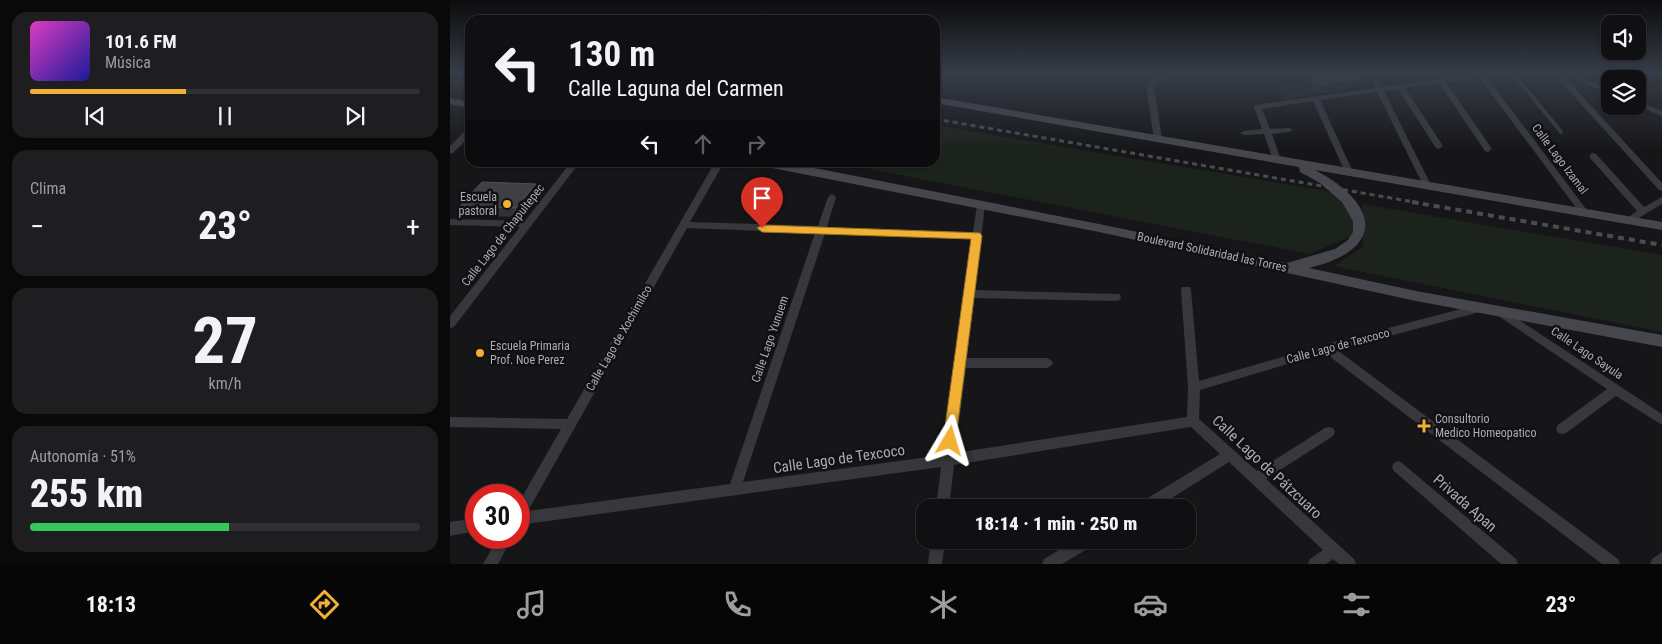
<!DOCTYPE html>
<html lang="es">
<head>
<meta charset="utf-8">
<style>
  :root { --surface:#101012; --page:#1e1e20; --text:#f1f3f6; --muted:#9c9d9f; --line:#303032; --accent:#f2b134 }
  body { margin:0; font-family:"Roboto Condensed",sans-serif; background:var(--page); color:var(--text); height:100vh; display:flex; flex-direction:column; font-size:19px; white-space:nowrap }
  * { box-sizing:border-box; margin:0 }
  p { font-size:16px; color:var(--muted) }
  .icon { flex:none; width:28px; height:28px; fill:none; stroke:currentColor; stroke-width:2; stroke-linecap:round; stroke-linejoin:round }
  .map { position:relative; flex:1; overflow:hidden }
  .side { display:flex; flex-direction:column; gap:12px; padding:12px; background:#09090a; width:450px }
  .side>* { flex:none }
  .hud { position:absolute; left:15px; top:15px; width:475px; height:152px; border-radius:15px; box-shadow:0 1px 4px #0004,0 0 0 1px var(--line); background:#101012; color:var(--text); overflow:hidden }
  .fabs { position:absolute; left:1151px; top:15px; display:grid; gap:10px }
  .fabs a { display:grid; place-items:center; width:45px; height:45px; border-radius:10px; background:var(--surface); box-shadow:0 1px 4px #0004,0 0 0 1px var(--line); font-size:25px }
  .speed { position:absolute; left:15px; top:484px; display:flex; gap:10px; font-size:25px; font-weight:700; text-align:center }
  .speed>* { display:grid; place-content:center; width:65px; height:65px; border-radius:50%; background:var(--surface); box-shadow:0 1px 4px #0004,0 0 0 1px var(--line); line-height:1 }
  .speed .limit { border:8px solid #d22; background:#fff; color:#111 }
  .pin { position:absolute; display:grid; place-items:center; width:42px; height:42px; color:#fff; margin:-51px -21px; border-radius:50% 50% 50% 0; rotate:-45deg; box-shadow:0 0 5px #0007 }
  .pin .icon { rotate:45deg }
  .me { position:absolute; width:55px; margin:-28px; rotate:7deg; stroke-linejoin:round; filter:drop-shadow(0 0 4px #0008) }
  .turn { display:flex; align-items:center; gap:18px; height:105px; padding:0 20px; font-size:22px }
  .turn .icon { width:65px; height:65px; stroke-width:2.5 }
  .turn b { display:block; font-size:35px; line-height:42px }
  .lanes { display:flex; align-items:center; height:48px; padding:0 20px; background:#0003; justify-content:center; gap:25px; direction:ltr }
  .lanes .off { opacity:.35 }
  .big { font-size:38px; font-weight:800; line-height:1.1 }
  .side .card { flex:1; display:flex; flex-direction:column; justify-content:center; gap:8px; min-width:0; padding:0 18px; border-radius:15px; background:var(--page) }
  .side .dial { align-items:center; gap:0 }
  .dial b { font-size:65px; line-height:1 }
  .song { display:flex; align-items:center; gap:15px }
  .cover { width:60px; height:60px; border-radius:8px; background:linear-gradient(135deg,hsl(310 70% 55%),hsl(240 70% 35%)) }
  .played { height:5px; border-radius:2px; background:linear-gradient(90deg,var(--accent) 40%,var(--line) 40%) }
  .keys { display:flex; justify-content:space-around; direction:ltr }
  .heat { display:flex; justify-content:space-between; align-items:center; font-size:28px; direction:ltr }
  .charge { height:8px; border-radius:4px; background:linear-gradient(90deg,#34c759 51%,var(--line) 0) }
  .trip { position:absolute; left:466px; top:499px; width:280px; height:50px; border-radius:15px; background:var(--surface); box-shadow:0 1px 4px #0004,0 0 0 1px var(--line); font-weight:800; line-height:50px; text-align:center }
  .tabs { display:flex; height:80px; justify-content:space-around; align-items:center; background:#060607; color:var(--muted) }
  .tabs .icon { width:35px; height:35px }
  .tabs .current { color:var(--accent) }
  .tabs b { font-size:22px; color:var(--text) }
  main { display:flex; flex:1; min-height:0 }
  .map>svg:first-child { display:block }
  .green { fill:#1c231d }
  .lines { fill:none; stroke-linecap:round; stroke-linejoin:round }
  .lane { stroke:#37383d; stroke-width:4 }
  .street { fill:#37383d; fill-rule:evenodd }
  .secondary { fill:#45474d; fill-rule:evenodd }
  .rail-far1 { stroke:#4a4c52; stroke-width:3; stroke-dasharray:5 4; stroke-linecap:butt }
  .rail { stroke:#4a4c52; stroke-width:4; stroke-dasharray:6 5; stroke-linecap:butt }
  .wall { fill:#323236 }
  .shaded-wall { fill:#212124 }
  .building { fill:#3f3f44; stroke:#4f5156 }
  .route { fill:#f2b134; stroke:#9d7322 }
  .poi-dot { fill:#f2b134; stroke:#111113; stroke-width:2 }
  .labels { text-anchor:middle; stroke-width:5; stroke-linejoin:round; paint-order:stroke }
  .street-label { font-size:12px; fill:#a8adb8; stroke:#111113 }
  .poi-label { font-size:12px; fill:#a8adb8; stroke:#111113; text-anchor:start }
  .near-street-label { font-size:15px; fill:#a8adb8; stroke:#111113 }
</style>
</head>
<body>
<main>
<section class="side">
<div class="card">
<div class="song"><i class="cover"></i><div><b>101.6 FM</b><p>Música</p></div></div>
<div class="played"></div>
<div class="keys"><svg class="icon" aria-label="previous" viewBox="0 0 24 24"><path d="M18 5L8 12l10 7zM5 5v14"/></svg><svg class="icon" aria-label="pause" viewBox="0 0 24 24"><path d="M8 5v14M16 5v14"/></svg><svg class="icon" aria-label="next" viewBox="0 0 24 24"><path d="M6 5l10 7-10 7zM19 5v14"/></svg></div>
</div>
<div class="card"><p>Clima</p>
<div class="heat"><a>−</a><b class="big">23°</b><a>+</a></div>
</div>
<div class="card dial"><b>27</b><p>km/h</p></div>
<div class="card"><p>Autonomía · 51%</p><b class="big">255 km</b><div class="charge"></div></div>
</section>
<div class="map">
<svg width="1212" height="564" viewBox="0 0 1212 564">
  <rect width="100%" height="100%" fill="#161618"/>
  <path class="green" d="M0 72H20V89L0 85Z
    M818 72H855L865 94 836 100Z
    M485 125 889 193 903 214 904 235 860 254 388 163 485 162Z
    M912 204 1212 255V332L884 266 913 247Z"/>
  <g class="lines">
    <path class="lane" d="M708 72 710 77
      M1062 72 1111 132"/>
    <path class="street" d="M724 72H735L708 81 704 85 712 140 708 142 704 140 696 85 702 77Z
      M920 72H926L932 87 1039 72H1055V74L1036 76 1136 209 1138 211 1136 213H1130L1029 77 996 82 1042 149 1038 152 1035 151 989 83 955 88 993 146 989 149 986 148 948 89 934 91 981 185 977 188 973 185 927 92 870 100 903 172 902 174H896L895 172 863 101 812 109 820 129 839 128 843 130 839 132 822 134 831 160 830 162H824L823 160 814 134 794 135 790 133 794 131 812 129 804 107 805 105 925 88Z
      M1102 72H1118L1160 89V94L1112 74 1212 183V191L1209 190Z
      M1201 72H1212V76Z
      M1188 101 1212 111V116L1188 106Z
      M17 129H20V136L3 153 0 154V146Z
      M1143 153 1146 154 1194 207 1212 197V204L1182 222H1176L1174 220 1187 211 1140 158V154Z
      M121 162H130L4 327 0 328V316L70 227 0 225V219L75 221Z
      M265 162H274L240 222 368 226 378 197 382 194 386 197 377 227 523 232 527 205 531 202 535 205 525 290 670 294 671 297 670 300 666 301 524 298 517 358H597L601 360 603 363 601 366 597 368H516L505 453 737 417 738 387 731 290 732 287H740L741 290 749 381 877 344 1030 304 1034 305 1035 308 1034 311 1030 312 887 350 1168 559 1170 564H1152L875 353 750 390 749 419 807 471 875 428 879 427 883 428 885 432 883 436 816 479 904 559 906 564H889L883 559 876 564H858L860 559 873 550 779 462 706 508H687L688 504 770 454 741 427 504 465 499 508H486L491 467 69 525V502L111 429 0 427V417L117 419ZM237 228 365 233 280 484 78 511ZM375 233 522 238 506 360 503 363 505 366 493 455 293 482Z
      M1051 308 1212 414V425L1166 396 1116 433 1112 434 1108 433 1106 429 1108 425 1157 389 1047 315 1046 312 1047 309Z
      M948 461 952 463 1066 559 1068 564H1051L944 471 942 467 944 463Z
      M26 518V531L0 536V522Z
      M48 538H62L48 564H33Z
      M481 540H495L492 564H478Z
      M626 540H646L644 545 612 564H592L594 559Z
      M1212 552V564H1200L1202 559Z"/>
    <path class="secondary" d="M485 97 1212 222V230L865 170C928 203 938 249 859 268L966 291 1212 335V347L966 301 649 232 312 166 307 162H334L649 224 837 263 885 249 898 240 903 232V221L892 202 870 183 850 172 849 167 485 103Z
      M0 98 20 102V108L0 104Z"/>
    <path class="rail-far1" d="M485 119 970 203"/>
    <path class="rail" d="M962 202 1212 245"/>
  </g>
  <path class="wall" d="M855 72H921L922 76 918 85 865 94Z
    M948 72H1001L1000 74 952 80Z
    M94 193 74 217 19 216 10 206Z"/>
  <path class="shaded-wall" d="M956 72H1001L1000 74 952 80Z
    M922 76 918 85 865 94 868 85Z
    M86 184 94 193 74 217 66 208Z"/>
  <path class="building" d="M862 72H921L922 76 868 85Z
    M32 182 86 184 66 208 10 206Z"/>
  <linearGradient id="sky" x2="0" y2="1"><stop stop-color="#0c0c0d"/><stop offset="0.48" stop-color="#363c48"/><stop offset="1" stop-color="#363c48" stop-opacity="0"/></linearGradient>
  <rect width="1212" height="151" fill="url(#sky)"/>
  <path class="route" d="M312 225 530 233 532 236 505 445 500 447 495 445 493 441 521 239 312 232 307 228Z"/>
  <g class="poi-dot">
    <circle cx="57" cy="204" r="5"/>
    <circle cx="30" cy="353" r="5"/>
    <path d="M971.5 418.5h5v5h5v5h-5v5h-5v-5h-5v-5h5z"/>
  </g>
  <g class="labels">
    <g class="street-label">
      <text transform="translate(1110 159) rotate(53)" y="4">Calle Lago Izamal</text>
      <text transform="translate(53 235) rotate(-52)" y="4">Calle Lago de Chapultepec</text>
      <text transform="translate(762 252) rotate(12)" y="4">Boulevard Solidaridad las Torres</text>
      <text transform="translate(169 338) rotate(-60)" y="4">Calle Lago de Xochimilco</text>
      <text transform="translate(320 339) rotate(-71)" y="4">Calle Lago Yunuem</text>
      <text transform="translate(888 346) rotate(-15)" y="4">Calle Lago de Texcoco</text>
      <text transform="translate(1137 353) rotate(34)" y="4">Calle Lago Sayula</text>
    </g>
    <g class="poi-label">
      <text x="47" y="201" text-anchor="end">Escuela<tspan x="47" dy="14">pastoral</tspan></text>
      <text x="40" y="350">Escuela Primaria<tspan x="40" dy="14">Prof. Noe Perez</tspan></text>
      <text x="985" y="423">Consultorio<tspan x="985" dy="14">Medico Homeopatico</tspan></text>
    </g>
    <g class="near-street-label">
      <text transform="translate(389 459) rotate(-8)" y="5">Calle Lago de Texcoco</text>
      <text transform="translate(817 467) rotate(43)" y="5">Calle Lago de Pátzcuaro</text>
      <text transform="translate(1015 503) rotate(41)" y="5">Privada Apan</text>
    </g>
  </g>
</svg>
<div class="fabs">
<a><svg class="icon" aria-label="sound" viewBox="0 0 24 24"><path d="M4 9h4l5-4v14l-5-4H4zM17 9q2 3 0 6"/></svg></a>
<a><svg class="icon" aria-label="layers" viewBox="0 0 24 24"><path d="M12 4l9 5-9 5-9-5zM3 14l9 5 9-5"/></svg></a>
</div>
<div class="speed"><div class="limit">30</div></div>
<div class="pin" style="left:312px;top:228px;background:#d93025"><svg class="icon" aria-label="arrive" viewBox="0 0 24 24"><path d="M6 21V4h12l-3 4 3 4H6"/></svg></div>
<svg class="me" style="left:500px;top:441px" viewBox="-20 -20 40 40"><path d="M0-17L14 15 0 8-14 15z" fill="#f2b134" stroke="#fff" stroke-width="4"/></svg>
<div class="trip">18:14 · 1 min · 250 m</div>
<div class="hud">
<div class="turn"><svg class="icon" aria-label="left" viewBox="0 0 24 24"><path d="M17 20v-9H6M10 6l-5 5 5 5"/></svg><div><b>130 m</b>Calle Laguna del Carmen</div></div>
<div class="lanes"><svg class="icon" aria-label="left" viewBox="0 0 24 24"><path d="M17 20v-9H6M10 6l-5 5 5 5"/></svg><svg class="icon off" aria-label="ahead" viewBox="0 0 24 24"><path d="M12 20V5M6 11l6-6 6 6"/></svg><svg class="icon off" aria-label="right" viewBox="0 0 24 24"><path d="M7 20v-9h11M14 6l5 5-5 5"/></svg></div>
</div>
</div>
</main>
<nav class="tabs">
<b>18:13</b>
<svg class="icon current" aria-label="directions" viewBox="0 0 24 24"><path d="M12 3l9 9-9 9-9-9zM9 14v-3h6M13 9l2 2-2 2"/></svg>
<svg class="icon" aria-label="music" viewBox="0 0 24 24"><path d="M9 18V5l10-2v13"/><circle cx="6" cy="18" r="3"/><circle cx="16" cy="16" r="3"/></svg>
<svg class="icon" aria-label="phone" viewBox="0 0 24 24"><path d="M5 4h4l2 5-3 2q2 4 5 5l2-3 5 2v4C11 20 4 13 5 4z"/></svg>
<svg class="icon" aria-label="climate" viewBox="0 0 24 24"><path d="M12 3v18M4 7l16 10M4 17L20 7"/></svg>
<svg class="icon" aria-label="car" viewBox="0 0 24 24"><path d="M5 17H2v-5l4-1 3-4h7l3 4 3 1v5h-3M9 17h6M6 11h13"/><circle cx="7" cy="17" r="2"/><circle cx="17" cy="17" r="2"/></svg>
<svg class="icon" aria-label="filters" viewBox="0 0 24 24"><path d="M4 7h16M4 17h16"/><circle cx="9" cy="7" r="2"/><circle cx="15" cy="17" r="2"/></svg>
<b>23°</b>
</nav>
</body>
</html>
